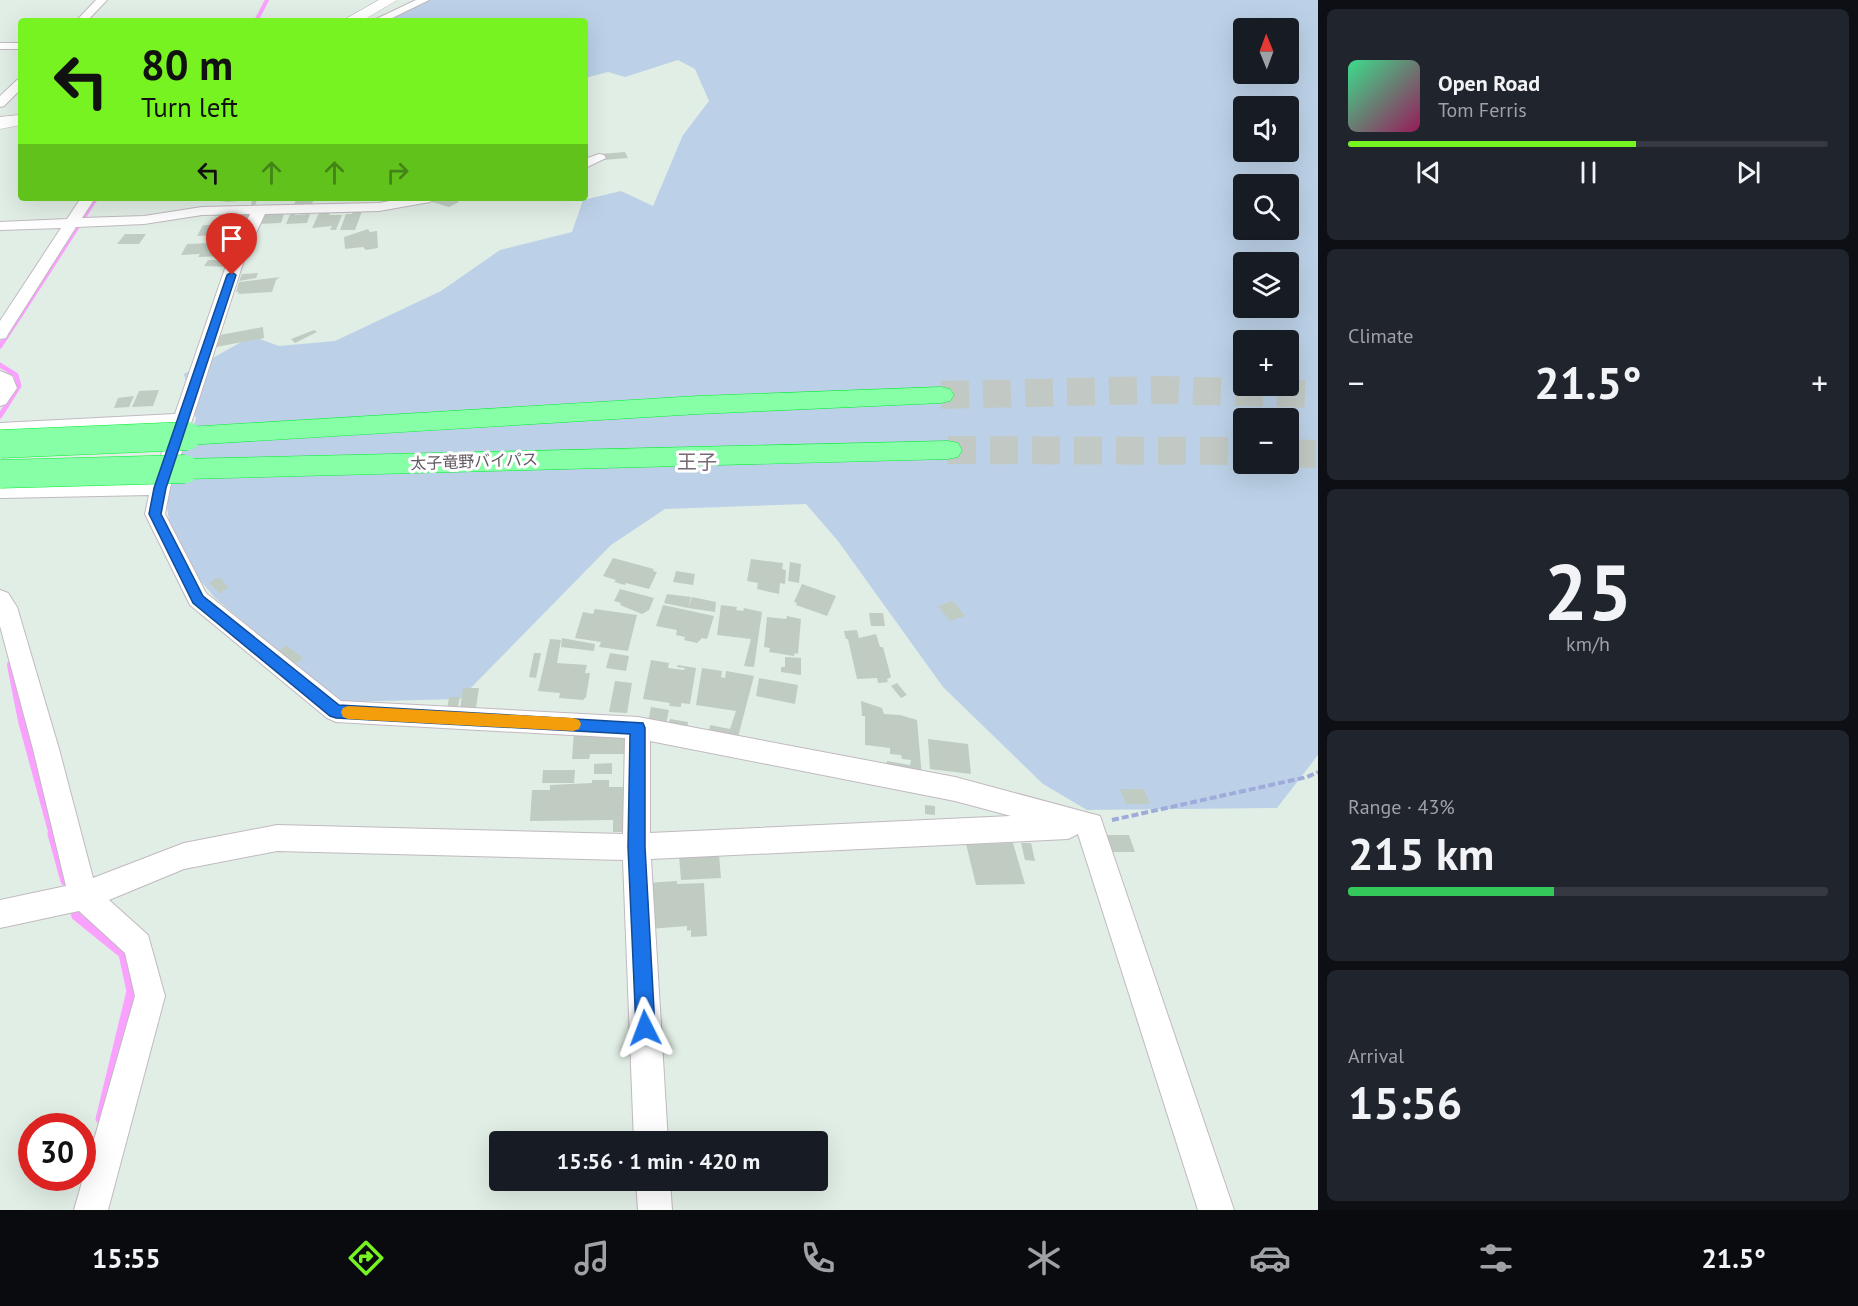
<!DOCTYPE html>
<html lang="en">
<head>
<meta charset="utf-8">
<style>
  :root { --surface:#171b24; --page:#20242c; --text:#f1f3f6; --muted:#9ea1a6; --line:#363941; --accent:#78f322 }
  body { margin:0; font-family:"PT Sans","Noto Sans JP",sans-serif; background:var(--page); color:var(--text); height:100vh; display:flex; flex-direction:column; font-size:22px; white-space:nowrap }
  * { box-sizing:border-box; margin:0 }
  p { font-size:20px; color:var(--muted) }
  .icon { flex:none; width:33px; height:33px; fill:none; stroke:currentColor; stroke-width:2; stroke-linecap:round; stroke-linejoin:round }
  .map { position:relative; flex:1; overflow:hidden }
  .panel { display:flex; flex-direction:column; gap:9px; padding:9px; background:#0d0f14; width:540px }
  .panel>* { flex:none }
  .banner { position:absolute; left:18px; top:18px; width:570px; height:183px; border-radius:6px; box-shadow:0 6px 24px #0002; background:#78f322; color:#111; overflow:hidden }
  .needle { width:39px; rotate:359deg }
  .fabs { position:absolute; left:1233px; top:18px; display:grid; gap:12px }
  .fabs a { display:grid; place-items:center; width:66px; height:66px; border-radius:6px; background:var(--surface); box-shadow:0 6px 24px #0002; font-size:30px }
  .speed { position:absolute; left:18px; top:1113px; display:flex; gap:12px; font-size:30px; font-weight:700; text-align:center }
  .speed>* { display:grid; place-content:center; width:78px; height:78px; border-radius:50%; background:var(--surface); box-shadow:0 6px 24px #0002; line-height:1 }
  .speed .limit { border:9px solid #d22; background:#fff; color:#111 }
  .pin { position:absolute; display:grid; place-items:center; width:51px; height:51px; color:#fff; margin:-62px -26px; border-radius:50% 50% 50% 0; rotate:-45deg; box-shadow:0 0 6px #0007 }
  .pin .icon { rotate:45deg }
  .me { position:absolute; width:66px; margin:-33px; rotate:357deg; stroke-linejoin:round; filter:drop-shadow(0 0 4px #0008) }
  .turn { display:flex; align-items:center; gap:21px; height:126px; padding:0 24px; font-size:27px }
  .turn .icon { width:78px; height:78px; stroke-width:2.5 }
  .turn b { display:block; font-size:42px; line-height:51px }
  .lanes { display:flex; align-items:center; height:57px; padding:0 24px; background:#0003; justify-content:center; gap:30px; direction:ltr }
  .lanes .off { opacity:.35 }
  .big { font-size:45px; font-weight:700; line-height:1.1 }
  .panel .tile { flex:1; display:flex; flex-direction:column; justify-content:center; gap:9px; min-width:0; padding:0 21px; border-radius:9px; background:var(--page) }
  .panel .dial { align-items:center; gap:0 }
  .dial b { font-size:78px; line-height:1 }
  .song { display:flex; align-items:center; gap:18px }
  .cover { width:72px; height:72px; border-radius:9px; background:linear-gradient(135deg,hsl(150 70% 55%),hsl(330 70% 35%)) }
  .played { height:6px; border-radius:3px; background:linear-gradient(90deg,var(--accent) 60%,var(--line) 60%) }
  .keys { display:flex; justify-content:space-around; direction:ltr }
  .heat { display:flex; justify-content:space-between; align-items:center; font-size:33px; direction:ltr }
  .charge { height:9px; border-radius:4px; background:linear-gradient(90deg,#34c759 43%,var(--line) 0) }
  .trip { position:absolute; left:489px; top:1131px; width:339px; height:60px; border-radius:6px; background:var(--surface); box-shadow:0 6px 24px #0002; font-weight:700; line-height:60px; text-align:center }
  .dock { display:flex; height:96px; justify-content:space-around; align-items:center; background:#090b0e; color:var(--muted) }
  .dock .icon { width:42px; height:42px }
  .dock .selected { color:var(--accent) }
  .dock b { font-size:27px; color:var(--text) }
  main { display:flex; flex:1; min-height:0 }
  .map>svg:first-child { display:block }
  .green { fill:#bcd1e7; fill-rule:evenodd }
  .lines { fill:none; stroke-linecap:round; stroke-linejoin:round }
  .stream-far4 { stroke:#faa0ff; stroke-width:4 }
  .stream-far3 { stroke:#faa0ff; stroke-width:4.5 }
  .stream-far2 { stroke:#faa0ff; stroke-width:5 }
  .stream-far1 { stroke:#faa0ff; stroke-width:8 }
  .stream { stroke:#faa0ff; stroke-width:9 }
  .building { fill:#c0ccc2 }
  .highway-tunnel { stroke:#c2c9c4; stroke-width:28; stroke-dasharray:28 14; stroke-linecap:butt }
  .street-casing { stroke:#c1b9c0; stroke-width:2 }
  .secondary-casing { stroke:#c4bac3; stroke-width:1 }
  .highway-casing { stroke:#00ef30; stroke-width:1 }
  .path { stroke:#9eacda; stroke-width:4; stroke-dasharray:7 3; stroke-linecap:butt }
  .street { fill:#fff; fill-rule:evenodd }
  .secondary { fill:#fff; fill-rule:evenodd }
  .highway { fill:#87ffa6; fill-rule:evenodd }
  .highway-bridge-casing { stroke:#00ef30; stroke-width:29; stroke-linecap:butt }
  .highway-bridge { stroke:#87ffa6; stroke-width:28 }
  .route { fill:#1a73e8; stroke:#114b97; stroke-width:1.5 }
  .slow { fill:#f59e0b }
  .labels { text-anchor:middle; stroke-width:6; stroke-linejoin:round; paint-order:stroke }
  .street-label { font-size:16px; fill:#635a63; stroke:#fff }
  .quarter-label { font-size:20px; fill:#756b75; stroke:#fff }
</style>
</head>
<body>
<main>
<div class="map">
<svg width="1318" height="1210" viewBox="0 0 1318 1210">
  <rect width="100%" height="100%" fill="#e1eee5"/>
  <path class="green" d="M428 0H1318V755L1277 808 1087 810 1043 784 943 687 838 541 806 504 665 509 611 545 460 699 339 702 215 598 173 548 165 493 196 419 184 374 252 336 279 346 335 341 441 291 500 250 572 232 583 200 621 191 653 206 683 135 709 101 695 69 678 60 625 77 608 72 585 78V21H381ZM1244 28H1288V74H1244ZM1244 106H1288V152H1244ZM1244 184H1288V230H1244ZM1244 262H1288V308H1244ZM1244 340H1288V386H1244ZM1244 418H1288V464H1244Z"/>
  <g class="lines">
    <path class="stream-far4" d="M256 21 267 0"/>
    <path class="stream-far3" d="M20 316 96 198"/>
    <path class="stream-far2" d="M0 346 21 314
      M0 365 16 375 19 386 0 416"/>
    <path class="stream-far1" d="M11 665 22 721 53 835"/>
    <path class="stream" d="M52 834 65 881
      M73 906 76 916 123 954 131 991 100 1119"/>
  </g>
  <path class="building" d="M625 152 628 158 603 160 601 154Z
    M221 198H258L255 205H251L252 200 228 202 220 201Z
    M297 198H314L312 204H294Z
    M453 198 459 202 449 207 429 201Z
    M285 211 281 223 257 224 262 212Z
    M320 211H331L329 215H342L336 230H330L332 226 312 228Z
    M353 211H362L355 230H340L346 214H352Z
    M291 212H296L295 215 310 214 307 223 286 224Z
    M221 213 247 214H249L247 221 216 222Z
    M203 225H237L232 234 197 236Z
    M368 229 370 232 377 231 378 248 366 250 363 247 345 249 344 237Z
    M125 234H146L139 244H117Z
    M235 242 240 243 236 253 227 254 225 256 198 257 200 254 181 255 187 244Z
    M208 260 234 261 230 267 204 266Z
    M258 273 256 278 239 281 242 274Z
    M280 277 276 280 272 292 238 294 239 292H236L239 282Z
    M263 327 264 338 216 347 220 335Z
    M314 330 317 332 295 343 291 339Z
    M159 390 153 406 132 407 139 391Z
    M134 396 129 407 114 408 118 398Z
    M613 558 654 569 653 571 657 572 649 589 626 583 625 585 614 582 616 580 603 576Z
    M751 559 783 563 782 569 786 570 785 584 780 583 779 594 757 589 758 583 747 581Z
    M790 562 801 564 799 583 788 581Z
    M676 571 695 574 693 585 673 582Z
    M218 577 229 587 220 593 209 583Z
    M802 584 836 596 827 616 796 605 797 603 794 602Z
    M620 589 654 598 649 610 642 614 620 605 621 603 614 601Z
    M667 594 691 597 688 608 664 603Z
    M692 597 716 602 715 612 688 608Z
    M953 601 965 616 950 621 938 606Z
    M663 605 714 616 707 639 702 638 697 643 684 640 685 637 676 635 677 630 656 626Z
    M721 605 737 607 736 610 743 611 744 608 762 612 754 667 744 666 751 639 717 635Z
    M595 609 637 615 628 651 599 647 601 642 575 638 583 612 593 614Z
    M869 613H883L885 626H871Z
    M787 616 801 619 798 654 795 653 794 656 769 652 770 648 764 647 767 617 786 619Z
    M857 630 859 638 876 634 880 647H883L891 677 887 679 888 682 878 683 877 678 857 679 848 639H846L844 631Z
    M562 638 595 644 594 651 561 647Z
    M550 639 561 640 557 663 587 665 585 673H590L586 697 583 700 559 698 560 693 538 691Z
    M286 645 303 658 292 666 277 653Z
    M534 653H541L536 678 529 677Z
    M610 653 629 656 626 671 606 668Z
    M785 657 801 658V675L781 672V667H785Z
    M651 660 669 663 668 668 684 670 685 668 677 667 678 665 696 668 690 704 681 703V707L669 706 670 703 643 699Z
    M702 668 722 671 721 677 725 678 726 671 754 676 738 737 709 731 710 725 730 729 736 711 696 705Z
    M759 678 798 685 795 704 756 696Z
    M615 681 632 683 627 713 609 712Z
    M897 683 907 695 901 698 891 686Z
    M463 688H479L476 708 460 709Z
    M449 697H460L456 716H446Z
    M861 701 882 708 884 714 900 715 917 720 922 777 886 770 887 761 910 765 911 760 902 759 901 755 890 754V748L865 745V716H862Z
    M651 707 669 710 666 724 648 722Z
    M670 719 688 722 687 728 668 725Z
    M626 730V754H590L589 759H572L574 731Z
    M928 739 968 744 971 774 930 769Z
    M612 763V774H594V764Z
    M543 770H575L574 783H542Z
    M592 780H609V787H628L631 832H613V820L530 821 532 790H550V785L592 783Z
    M1120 789H1144L1150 804H1126Z
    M925 805 935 806V815L925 814Z
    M1103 835H1129L1135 852H1108Z
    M1013 843 1025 884 976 885 966 844Z
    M1021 843H1031L1035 861 1025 860Z
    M719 855 721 878 681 880 679 856Z
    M677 881V884L704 883 707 936 691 937V930L687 931V926L650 929 646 883Z"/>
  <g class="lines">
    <path class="highway-tunnel" d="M941 395 1156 390 1318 394
      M948 450 1244 451
      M1288 453 1318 454"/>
    <g class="street-casing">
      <path id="street" d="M96 0H107L87 21H76Z
        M416 0H429L386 21H372Z
        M0 43H21V49H0Z
        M21 78V89L4 106 0 107V96L17 80Z
        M599 154 604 155 606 158 585 168V159Z
        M81 198H95L82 218 144 216 202 207 379 203 406 198H437L430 202 379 211 265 214 246 254 170 488 165 514 206 593 341 701 638 717 955 777 1100 816 1234 1210H1198L1078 834 1068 839 651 859 668 1142H634L623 860 277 851 184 869 109 900 148 935 165 996 108 1210H74L135 996 125 953 79 911 0 928V900L66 886 33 749 0 626V590L8 593 17 607 59 749 93 878 184 843 277 825 623 834 625 738 336 722 327 718 190 605 145 514 149 495 0 498V484L152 481 171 427 0 435V423L175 414 230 254 250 214 202 215 144 224 76 227 8 334 6 338 0 339V321L61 228 0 230V222L67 219ZM650 741 955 801 1011 816 650 833Z
        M0 371 12 376 17 388 6 404 0 406Z
        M636 1180H670L672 1210H638Z"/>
    </g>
    <g class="secondary-casing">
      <path id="secondary" d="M379 0H397L362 21H342Z
        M21 115V125L0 129V117Z"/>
    </g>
    <g class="highway-casing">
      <path id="highway" d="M941 387 950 389 954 395 950 401 941 403 698 414 187 445 177 442 173 436 177 430 187 427 698 396Z
        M948 441 958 443 962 450 958 457 948 459 185 479 175 476 171 469 175 462 185 459Z"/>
    </g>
    <path class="path" d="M1112 820 1307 777 1318 772"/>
    <use href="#street" class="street"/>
    <use href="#secondary" class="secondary"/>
    <use href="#highway" class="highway"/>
    <g class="highway-bridge-casing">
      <path id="highway-bridge" d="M0 444 187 436
        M0 474 185 469"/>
    </g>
    <use href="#highway-bridge" class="highway-bridge"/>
  </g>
  <path class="route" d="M232 272 236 275 166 488 161 514 203 596 339 705 643 723 645 728V847L655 1028 652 1035 645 1038 639 1035 636 1028 628 847 630 734 336 718 330 716 193 603 149 514 154 488 227 275Z"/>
  <path class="slow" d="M348 706 573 718 579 720 581 724 579 729 573 731 348 719 343 717 341 712 343 708Z"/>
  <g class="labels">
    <g class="street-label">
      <text transform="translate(474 461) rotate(-2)" y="6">太子竜野バイパス</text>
    </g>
    <g class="quarter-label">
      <text x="697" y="469">王子</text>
    </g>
  </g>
</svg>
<div class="fabs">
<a><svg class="needle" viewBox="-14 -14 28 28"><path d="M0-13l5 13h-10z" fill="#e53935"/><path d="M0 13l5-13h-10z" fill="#9ea1a6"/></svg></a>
<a><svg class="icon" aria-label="sound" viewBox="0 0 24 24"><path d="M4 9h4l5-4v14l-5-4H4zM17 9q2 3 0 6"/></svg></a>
<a><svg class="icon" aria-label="search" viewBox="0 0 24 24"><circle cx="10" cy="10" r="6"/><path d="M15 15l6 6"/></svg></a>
<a><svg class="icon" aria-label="layers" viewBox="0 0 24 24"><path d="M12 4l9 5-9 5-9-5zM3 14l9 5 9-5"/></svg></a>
<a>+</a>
<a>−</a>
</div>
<div class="speed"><div class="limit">30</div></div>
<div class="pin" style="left:232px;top:275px;background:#d93025"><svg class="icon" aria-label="arrive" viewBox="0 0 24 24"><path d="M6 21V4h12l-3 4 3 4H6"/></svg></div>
<svg class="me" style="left:645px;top:1028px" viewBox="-20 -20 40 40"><path d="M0-17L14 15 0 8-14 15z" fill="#1a73e8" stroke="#fff" stroke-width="4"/></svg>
<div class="trip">15:56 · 1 min · 420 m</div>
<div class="banner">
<div class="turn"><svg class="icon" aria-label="left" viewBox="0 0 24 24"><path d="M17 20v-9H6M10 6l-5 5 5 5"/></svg><div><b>80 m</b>Turn left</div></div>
<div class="lanes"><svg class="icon" aria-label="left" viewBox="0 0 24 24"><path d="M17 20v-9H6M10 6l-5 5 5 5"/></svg><svg class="icon off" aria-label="ahead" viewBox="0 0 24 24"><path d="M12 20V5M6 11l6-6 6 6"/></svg><svg class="icon off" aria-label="ahead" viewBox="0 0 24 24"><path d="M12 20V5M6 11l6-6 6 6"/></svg><svg class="icon off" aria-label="right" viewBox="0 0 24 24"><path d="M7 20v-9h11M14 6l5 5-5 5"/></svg></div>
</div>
</div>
<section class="panel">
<div class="tile">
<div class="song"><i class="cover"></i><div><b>Open Road</b><p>Tom Ferris</p></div></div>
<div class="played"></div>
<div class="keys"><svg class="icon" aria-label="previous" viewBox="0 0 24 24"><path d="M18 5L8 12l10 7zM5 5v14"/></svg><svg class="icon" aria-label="pause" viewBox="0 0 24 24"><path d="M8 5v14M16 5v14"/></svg><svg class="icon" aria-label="next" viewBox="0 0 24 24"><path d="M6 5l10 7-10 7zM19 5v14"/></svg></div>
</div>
<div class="tile"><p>Climate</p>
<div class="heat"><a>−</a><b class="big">21.5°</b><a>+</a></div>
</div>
<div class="tile dial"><b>25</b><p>km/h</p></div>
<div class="tile"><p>Range · 43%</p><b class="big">215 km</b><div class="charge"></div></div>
<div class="tile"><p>Arrival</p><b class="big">15:56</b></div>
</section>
</main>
<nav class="dock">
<b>15:55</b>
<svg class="icon selected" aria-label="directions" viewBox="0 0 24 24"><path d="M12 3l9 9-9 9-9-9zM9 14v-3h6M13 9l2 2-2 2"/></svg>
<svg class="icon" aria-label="music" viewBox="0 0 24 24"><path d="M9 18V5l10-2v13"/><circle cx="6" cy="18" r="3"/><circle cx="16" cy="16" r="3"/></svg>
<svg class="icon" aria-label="phone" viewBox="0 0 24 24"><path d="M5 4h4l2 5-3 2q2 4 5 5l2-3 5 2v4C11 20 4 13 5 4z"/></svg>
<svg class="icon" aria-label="climate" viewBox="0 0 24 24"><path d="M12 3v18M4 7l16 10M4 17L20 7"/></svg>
<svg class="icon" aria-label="car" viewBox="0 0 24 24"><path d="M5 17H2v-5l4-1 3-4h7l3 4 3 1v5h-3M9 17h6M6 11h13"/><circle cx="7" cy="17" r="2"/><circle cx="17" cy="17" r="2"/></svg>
<svg class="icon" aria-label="filters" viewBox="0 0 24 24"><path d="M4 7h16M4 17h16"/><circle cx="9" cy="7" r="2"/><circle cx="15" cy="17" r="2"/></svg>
<b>21.5°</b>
</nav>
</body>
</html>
